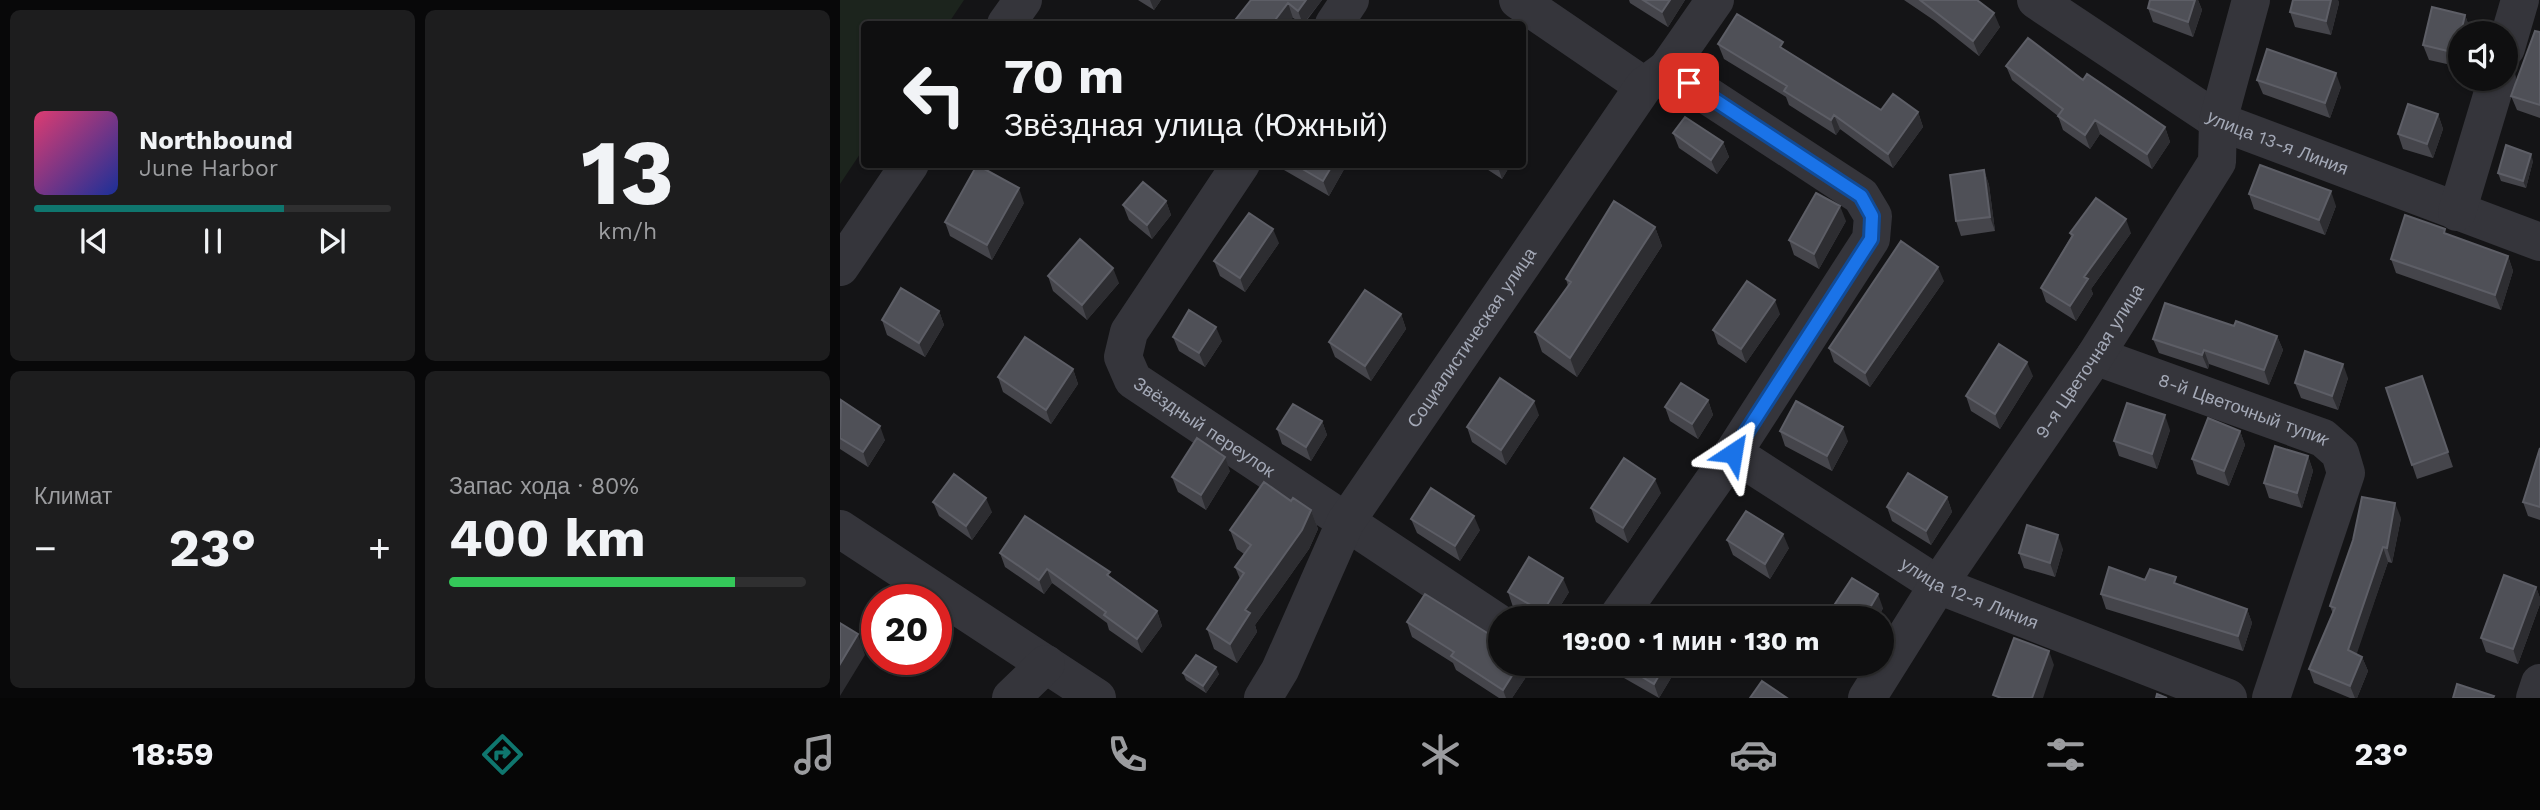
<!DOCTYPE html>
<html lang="ru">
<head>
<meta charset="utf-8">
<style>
  :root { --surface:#0f0f10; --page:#1d1d1e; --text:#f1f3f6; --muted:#9b9c9f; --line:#2f2f30; --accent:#0f766e }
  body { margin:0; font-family:"Work Sans",sans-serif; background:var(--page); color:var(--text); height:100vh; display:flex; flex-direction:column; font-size:26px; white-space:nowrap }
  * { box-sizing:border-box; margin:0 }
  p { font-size:23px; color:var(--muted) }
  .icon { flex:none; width:38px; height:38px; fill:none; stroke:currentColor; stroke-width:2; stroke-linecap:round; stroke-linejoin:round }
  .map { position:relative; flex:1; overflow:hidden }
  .sheet { display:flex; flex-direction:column; gap:10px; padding:10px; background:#080809; width:840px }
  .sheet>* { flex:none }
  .top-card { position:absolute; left:21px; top:21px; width:665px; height:147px; border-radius:7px; box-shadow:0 2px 5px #0004,0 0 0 2px var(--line); background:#0f0f10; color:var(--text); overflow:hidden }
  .buttons { position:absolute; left:1608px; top:21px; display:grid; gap:14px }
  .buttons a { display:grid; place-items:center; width:70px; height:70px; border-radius:50%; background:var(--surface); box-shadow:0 2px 5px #0004,0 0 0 2px var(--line); font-size:35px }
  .speed { position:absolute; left:21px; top:584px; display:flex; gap:14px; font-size:35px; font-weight:700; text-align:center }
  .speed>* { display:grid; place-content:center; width:91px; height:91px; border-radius:50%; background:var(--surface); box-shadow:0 2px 5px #0004,0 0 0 2px var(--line); line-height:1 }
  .speed .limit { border:10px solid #d22; background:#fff; color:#111 }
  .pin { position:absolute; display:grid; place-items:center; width:60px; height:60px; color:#fff; margin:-30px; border-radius:14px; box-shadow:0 4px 10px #0006 }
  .me { position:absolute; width:77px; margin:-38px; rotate:33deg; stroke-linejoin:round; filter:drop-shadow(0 0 5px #0008) }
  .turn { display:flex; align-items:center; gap:24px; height:147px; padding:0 28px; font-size:32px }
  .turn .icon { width:91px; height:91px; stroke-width:2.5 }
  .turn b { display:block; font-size:49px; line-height:60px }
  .big { font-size:52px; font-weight:700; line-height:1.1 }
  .sheet .widget { flex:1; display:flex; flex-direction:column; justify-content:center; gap:10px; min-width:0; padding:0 24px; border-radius:10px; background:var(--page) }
  .sheet .dial { align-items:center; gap:0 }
  .dial b { font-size:91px; line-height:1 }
  .song { display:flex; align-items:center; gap:21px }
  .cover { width:84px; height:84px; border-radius:10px; background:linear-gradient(135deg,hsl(340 70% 55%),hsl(230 70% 35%)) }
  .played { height:7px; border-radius:4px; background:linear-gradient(90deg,var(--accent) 70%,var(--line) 70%) }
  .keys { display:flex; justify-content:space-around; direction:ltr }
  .heat { display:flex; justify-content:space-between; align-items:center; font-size:38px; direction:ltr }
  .charge { height:10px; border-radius:5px; background:linear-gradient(90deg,#34c759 80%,var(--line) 0) }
  .sheet .tiles { flex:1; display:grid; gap:10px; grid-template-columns:repeat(2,1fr) }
  .trip { position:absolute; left:648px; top:606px; width:406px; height:70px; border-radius:35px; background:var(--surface); box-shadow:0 2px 5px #0004,0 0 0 2px var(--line); font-weight:700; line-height:70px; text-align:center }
  .menu { display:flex; height:112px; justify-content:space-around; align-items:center; background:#060606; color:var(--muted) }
  .menu .icon { width:49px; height:49px }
  .menu .active { color:var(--accent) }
  .menu b { font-size:32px; color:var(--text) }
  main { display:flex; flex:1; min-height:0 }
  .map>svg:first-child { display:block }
  .green { fill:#1c241d }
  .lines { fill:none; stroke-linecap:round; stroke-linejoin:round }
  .minor { stroke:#35353b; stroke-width:38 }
  .wall { fill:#45454b }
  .shaded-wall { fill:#2d2d31 }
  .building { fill:#4f5057; stroke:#5d5e66; stroke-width:2 }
  .route-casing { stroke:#114b97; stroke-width:18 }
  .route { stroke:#1a73e8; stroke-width:12 }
  .labels { text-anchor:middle; stroke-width:5; stroke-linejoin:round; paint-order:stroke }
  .street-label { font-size:18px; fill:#a4a9b7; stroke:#0f0f11 }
</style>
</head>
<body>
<main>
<section class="sheet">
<div class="tiles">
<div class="widget">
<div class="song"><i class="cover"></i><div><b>Northbound</b><p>June Harbor</p></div></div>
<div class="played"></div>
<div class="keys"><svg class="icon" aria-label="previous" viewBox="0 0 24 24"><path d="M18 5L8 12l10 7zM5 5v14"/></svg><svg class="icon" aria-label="pause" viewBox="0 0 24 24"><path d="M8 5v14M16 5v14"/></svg><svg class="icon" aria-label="next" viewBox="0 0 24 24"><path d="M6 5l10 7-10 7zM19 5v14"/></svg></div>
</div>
<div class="widget dial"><b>13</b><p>km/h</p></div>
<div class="widget"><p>Климат</p>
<div class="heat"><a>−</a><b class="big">23°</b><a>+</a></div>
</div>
<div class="widget"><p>Запас хода · 80%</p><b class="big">400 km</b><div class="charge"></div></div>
</div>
</section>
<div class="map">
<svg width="1700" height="698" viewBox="0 0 1700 698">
  <rect width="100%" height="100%" fill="#141416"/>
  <path class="green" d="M0 0H124L108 24H24V148L0 184Z"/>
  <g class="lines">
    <g class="minor">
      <path d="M678 0 804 86"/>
      <path id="s1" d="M1196 0 1378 121 1700 242"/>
      <path d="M166 24 183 0"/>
      <path d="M494 24 510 0"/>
      <path d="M1666 48 1680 0"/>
      <path id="s2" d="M401 164 289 332 283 357 293 380 660 624"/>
      <path d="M1617 212 1657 79"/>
      <path d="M0 267 70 164"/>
      <path id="s3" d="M1255 356 1483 438 1500 453 1506 473 1431 698"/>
      <path id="s4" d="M893 453 1098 585 1388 698"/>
      <path d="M0 529 257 698"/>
      <path d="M777 618 893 453 1031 239 1033 216 1021 196 827 69"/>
      <path d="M171 698 206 664"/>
      <path id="s5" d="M423 698 440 670 505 523 804 86 827 69 875 0"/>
      <path id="s6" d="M1027 698 1098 585 1255 356 1377 162 1378 121 1411 0"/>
      <path d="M1695 698 1700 683"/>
    </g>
  </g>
  <path class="wall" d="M298 0H321L314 10Z
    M411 0H482L464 24 453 18Z
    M789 0H845L828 27 790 3Z
    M1064 0H1137L1160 27 1139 56 1095 21Z
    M1310 0H1358L1362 10 1353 37 1313 22 1308 8Z
    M1453 0H1498L1499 3 1491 35 1455 27 1450 12Z
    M1625 15 1630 29 1629 33H1620V67L1589 60 1583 45Z
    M1700 32V118L1677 110 1671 96Z
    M878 44 946 51 1041 110 1078 112 1083 127 1053 168 1000 129 996 135 949 105 946 97 884 59Z
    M1166 66 1243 80 1325 127 1330 142 1312 169 1260 134 1250 149 1223 130 1218 116 1172 80Z
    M1417 80 1501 87 1490 118 1423 94Z
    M1598 114 1603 129 1593 158 1563 149 1558 134Z
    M833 133 883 142 889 157 877 174 839 148Z
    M1693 161 1686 188 1661 181 1658 173Z
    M442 164H507L489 196 444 170Z
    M639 164H671L662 179Z
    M1144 170 1149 185 1155 231 1121 236 1116 221Z
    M1409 194 1496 206 1485 235 1414 209Z
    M326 201 331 215 312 239 289 220 283 205Z
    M184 203 152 260 110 236 105 222Z
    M1006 221 979 269 954 255 949 240Z
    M815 227 822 246 737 377 702 352 695 332 728 286 726 279Z
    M1230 233H1291L1251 289 1253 294 1236 321 1206 302 1201 288 1231 237Z
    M1608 235 1668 256 1673 271 1661 310 1556 273 1551 259Z
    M439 243 405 292 380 276 374 261Z
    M208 276 279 283 247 320 213 291Z
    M1104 281 1030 387 994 362 989 348Z
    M99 311 104 325 85 357 47 335 42 320Z
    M561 314 566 329 531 381 495 357 489 342Z
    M940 314 906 363 878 344 873 330Z
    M1394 326 1437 336 1443 350 1429 385 1369 364 1368 369 1319 353 1313 339Z
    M333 337 382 341 365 367 339 351Z
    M233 369 238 384 211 424 163 392 158 377Z
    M1193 376 1160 429 1131 411 1126 396Z
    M1582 376 1613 467 1577 479 1546 388Z
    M1508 378 1498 410 1461 398 1455 383Z
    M868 400 873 415 858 439 830 421 825 407Z
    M0 401 45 440 28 467 0 449Z
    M699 415 666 465 632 442 627 427Z
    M482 421 487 435 471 461 442 444 437 429Z
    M1330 430 1317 469 1279 456 1274 441Z
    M940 431 1008 441 992 471 945 446Z
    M1400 431 1405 445 1389 486 1357 474 1352 459Z
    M1700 448V520L1688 516 1683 502Z
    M1468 456 1473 471 1462 508 1429 498 1424 483Z
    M390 471 366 510 338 492 332 477Z
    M821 493 788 543 756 522 751 508Z
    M1107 497 1112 512 1091 545 1052 521 1047 507Z
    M451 501 471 510 478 529 469 549 415 625 417 632 397 663 374 649 367 629 400 579 395 567 404 554 397 549 390 530Z
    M93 502 152 512 132 540 99 516Z
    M1561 518 1552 563 1548 562 1516 654 1522 657 1528 671 1517 698H1510L1474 683 1469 669 1493 614 1490 606Z
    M571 519 640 530 620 561 577 533Z
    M887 540 949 548 930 579 893 555Z
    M1223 549 1215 577 1184 568 1179 553Z
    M160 553 273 579 317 611 322 626 302 653 269 630 267 623 212 583 204 594 165 567Z
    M1305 580 1340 585 1407 609 1412 623 1403 651 1266 609 1261 594Z
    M1696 587 1700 598V604L1678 664 1646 652 1641 638Z
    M668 592H729L713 618H692L673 607Z
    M993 607 1043 608 1038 618H997Z
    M567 622 660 663H687L690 671 672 698H659L616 670 613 663 572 637Z
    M779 663H840L819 698 784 678Z
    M343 673 379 674 366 693 346 680Z"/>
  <path class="shaded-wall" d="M310 0H321L314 10Z
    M466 0H482L463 24 458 11Z
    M830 0H845L828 27 822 12Z
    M1355 0H1358L1362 10 1353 37 1348 22Z
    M1491 0H1498L1499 3 1491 35 1486 21Z
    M448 3 453 18 448 24H432Z
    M1154 13 1160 27 1139 56 1133 41Z
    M1625 15 1630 29 1629 33H1620V66L1616 53Z
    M1496 73 1501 87 1490 118 1485 103Z
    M1078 112 1083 127 1053 168 1048 154Z
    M1598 114 1603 129 1593 158 1587 144Z
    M994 115 1000 129 996 135 991 120Z
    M1255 120 1260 134 1250 149 1245 135Z
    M1325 127 1330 142 1312 169 1307 154Z
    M883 142 889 157 877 174 871 160Z
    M1691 154 1693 161 1686 188 1683 181Z
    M493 164H507L489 196 483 181Z
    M657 164H671L662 179Z
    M1144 170 1149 185 1155 231 1150 217Z
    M179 188 184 203 152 260 147 245Z
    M1491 191 1496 206 1485 235 1479 220Z
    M326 201 331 215 312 239 307 225Z
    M1000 206 1006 221 979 269 974 254Z
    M1286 219 1291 233 1251 289 1253 294 1236 321 1230 306 1244 277Z
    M815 227 822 246 737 377 730 358Z
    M433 229 439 243 405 292 400 278Z
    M1668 256 1673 271 1661 310 1655 295Z
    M1098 267 1104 281 1030 387 1025 373Z
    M273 268 279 283 247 320 242 305Z
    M935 300 940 314 906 363 901 349Z
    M99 311 104 325 85 357 79 343Z
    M561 314 566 329 531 381 525 366Z
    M376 327 382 341 365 367 359 353Z
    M1437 336 1443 350 1429 385 1424 370Z
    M1364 350 1369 364 1368 369 1362 355Z
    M1187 362 1193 376 1160 429 1155 414Z
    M1503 364 1508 378 1498 410 1492 396Z
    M233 369 238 384 211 424 206 410Z
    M868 400 873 415 858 439 852 424Z
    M694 401 699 415 666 465 661 450Z
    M1325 415 1330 430 1317 469 1312 454Z
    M482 421 487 435 471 461 466 447Z
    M40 426 45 440 28 467 23 452Z
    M1003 427 1008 441 992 471 987 456Z
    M1400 431 1405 445 1389 486 1384 471Z
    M1468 456 1473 471 1462 508 1457 493Z
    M385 457 390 471 366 510 361 495Z
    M815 479 821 493 788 543 783 528Z
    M1107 497 1112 512 1091 545 1086 531Z
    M146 498 152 512 132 540 126 526Z
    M1555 503 1561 518 1552 563 1547 548Z
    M471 510 478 529 469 549 415 625 417 632 397 663 390 644 405 610Z
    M634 516 640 530 620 561 615 546Z
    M943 534 949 548 930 579 925 564Z
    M1218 535 1223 549 1215 577 1210 563Z
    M1543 547 1548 562 1513 665 1508 650Z
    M207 569 212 583 204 594 199 580Z
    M723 578 729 592 713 618H705L703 612Z
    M1696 587 1700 598V604L1678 664 1673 649Z
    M1038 594 1043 608 1038 618H1024Z
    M1407 609 1412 623 1403 651 1398 636Z
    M317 611 322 626 302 653 297 639Z
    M18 634 25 655 0 696V664Z
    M1209 651 1214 665 1203 698H1192Z
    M1522 657 1528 671 1517 698H1515L1510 686Z
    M680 663H687L690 671 672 698H666L663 690Z
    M826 663H840L819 698 814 684Z
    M376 667 379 674 366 693 363 686Z"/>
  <path class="building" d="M411 0H466L458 11 448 3 432 24H392Z
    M803 0H830L822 12Z
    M1080 0H1137L1154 13 1133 41Z
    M1310 0H1355L1348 22 1308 8Z
    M1453 0H1491L1486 21 1450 12Z
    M1592 7 1625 15 1616 53 1583 45Z
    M897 14 943 42 940 47 1041 110 1053 94 1078 112 1048 154 994 115 991 120 944 91 947 86 878 44Z
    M1695 31 1700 32V105L1671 96Z
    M1188 38 1243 80 1247 74 1325 127 1307 154 1255 120 1245 135 1218 116 1223 109 1166 66Z
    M1427 49 1496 73 1485 103 1417 80Z
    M1568 104 1598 114 1587 144 1558 134Z
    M845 117 883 142 871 160 833 133Z
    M1666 145 1691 154 1683 181 1658 173Z
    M454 164H493L483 181Z
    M137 165 179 188 147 245 105 222Z
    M1420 165 1491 191 1479 220 1409 194Z
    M1144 170 1150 217 1116 221 1110 175Z
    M303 182 326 201 307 225 283 205Z
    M976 193 1000 206 974 254 949 240Z
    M1256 198 1286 219 1244 277 1248 279 1230 306 1201 288 1233 235 1230 233Z
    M774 201 815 227 730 358 695 332 731 282 726 279Z
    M409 213 433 229 400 278 374 261Z
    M1565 215 1605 229 1604 233 1668 256 1655 295 1551 259Z
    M240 239 273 268 242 305 208 276Z
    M1061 241 1098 267 1025 373 989 348Z
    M907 281 935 300 901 349 873 330Z
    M61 288 99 311 79 343 42 320Z
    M525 290 561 314 525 366 489 342Z
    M1325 303 1394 326 1396 321 1437 336 1424 370 1364 350 1362 355 1313 339Z
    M349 310 376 327 359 353 333 337Z
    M185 337 233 369 206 410 158 377Z
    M1159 344 1187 362 1155 414 1126 396Z
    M1465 351 1503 364 1492 396 1455 383Z
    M1582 376 1608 452 1572 465 1546 388Z
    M660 378 694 401 661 450 627 427Z
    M841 383 868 400 852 424 825 407Z
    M1 400 40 426 23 452 0 438Z
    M956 401 1003 427 987 456 940 431Z
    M1287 403 1325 415 1312 454 1274 441Z
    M453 404 482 421 466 447 437 429Z
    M1368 418 1400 431 1384 471 1352 459Z
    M357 438 385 457 361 495 332 477Z
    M1435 446 1468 456 1457 493 1424 483Z
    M1700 448V507L1683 502Z
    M784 458 815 479 783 528 751 508Z
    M1068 473 1107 497 1086 531 1047 507Z
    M114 474 146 498 126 526 93 502Z
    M424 482 451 501 453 498 471 510 462 530 405 610 410 613 390 644 367 629 404 573 395 567 411 545 390 530Z
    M591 488 634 516 615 546 571 519Z
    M1522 497 1555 503 1547 548 1543 547 1508 650 1522 657 1510 686 1469 669 1495 608 1490 606 1513 540Z
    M906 511 943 534 925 564 887 540Z
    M185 516 270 572 267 575 317 611 297 639 264 615 266 612 207 569 199 580 160 553Z
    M1187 525 1218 535 1210 563 1179 553Z
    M689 557 723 578 703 612 668 592Z
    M1269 567 1305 580 1310 569 1336 577 1334 583 1407 609 1398 636 1261 594Z
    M1664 575 1696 587 1673 649 1641 638Z
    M1012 578 1038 594 1024 618H1010L993 607Z
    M585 594 660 641V663H680L663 690 611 656 614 652 567 622Z
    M0 623 18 634 0 664Z
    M1174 638 1209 651 1192 698H1161L1153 695Z
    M356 655 376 667 363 686 343 673Z
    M779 663H826L814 684Z
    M922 681 947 698H910Z
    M1617 684 1654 696 1653 698H1613Z
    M1317 694 1327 698H1316Z"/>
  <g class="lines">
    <g class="route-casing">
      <path id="route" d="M849 83 1021 196 1032 216 1031 239 893 453"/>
    </g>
    <use href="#route" class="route"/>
  </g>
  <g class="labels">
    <g class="street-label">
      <text dy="6" stroke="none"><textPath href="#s1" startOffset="282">улица 13-я Линия</textPath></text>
      <text dy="6" stroke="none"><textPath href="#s5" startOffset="418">Социалистическая улица</textPath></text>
      <text dy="6" stroke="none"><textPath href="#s6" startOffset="404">9-я Цветочная улица</textPath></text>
      <text dy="6" stroke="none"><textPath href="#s3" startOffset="158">8-й Цветочный тупик</textPath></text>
      <text dy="6" stroke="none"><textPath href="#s2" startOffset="338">Звёздный переулок</textPath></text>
      <text dy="6" stroke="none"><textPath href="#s4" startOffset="276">улица 12-я Линия</textPath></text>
    </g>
  </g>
</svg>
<div class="buttons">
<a><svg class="icon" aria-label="sound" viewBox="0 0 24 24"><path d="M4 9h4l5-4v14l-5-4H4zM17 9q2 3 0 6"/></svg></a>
</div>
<div class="speed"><div class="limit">20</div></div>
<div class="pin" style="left:849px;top:83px;background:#d93025"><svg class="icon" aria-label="arrive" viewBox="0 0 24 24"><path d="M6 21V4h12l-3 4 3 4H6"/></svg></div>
<svg class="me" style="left:893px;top:453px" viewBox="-20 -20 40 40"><path d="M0-17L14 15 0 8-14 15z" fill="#1a73e8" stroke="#fff" stroke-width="4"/></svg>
<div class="trip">19:00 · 1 мин · 130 m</div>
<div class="top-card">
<div class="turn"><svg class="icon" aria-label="left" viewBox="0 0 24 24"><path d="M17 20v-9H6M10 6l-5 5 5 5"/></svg><div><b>70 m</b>Звёздная улица (Южный)</div></div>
</div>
</div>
</main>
<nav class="menu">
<b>18:59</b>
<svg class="icon active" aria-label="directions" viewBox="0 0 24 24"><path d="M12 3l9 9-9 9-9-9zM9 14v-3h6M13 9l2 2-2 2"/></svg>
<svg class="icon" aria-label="music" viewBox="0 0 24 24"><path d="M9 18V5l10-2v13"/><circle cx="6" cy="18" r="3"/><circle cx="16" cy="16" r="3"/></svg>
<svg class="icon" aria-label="phone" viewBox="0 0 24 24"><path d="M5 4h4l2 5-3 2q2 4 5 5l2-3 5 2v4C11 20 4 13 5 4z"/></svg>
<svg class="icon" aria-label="climate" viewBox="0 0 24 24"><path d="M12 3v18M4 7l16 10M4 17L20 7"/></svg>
<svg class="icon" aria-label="car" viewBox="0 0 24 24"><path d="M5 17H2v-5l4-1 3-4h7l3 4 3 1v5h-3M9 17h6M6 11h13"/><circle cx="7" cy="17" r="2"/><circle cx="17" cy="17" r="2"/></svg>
<svg class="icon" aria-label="filters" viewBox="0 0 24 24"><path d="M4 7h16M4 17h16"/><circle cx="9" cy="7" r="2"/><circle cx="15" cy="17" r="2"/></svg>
<b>23°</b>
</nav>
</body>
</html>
